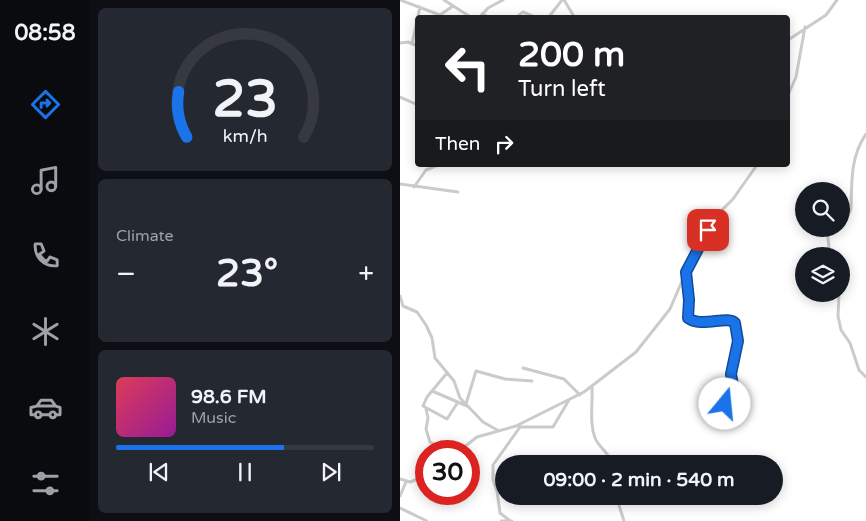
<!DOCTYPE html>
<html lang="en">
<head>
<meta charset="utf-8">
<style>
  :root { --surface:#171b24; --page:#242831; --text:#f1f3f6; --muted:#9ea1a6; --line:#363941; --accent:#1a73e8 }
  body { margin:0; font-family:"Varela Round",sans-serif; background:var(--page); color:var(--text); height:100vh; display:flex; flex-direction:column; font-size:19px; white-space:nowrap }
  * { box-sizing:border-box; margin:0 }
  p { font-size:16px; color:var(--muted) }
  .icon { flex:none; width:28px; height:28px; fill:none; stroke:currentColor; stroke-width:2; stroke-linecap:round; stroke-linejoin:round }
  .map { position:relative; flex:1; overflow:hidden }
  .sheet { display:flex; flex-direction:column; gap:8px; padding:8px; background:#0d0f14; width:310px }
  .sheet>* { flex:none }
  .banner { position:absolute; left:15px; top:15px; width:375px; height:152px; border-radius:5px; box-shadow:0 2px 12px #0003; background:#202124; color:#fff; overflow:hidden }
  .controls { position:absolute; left:395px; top:182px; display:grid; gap:10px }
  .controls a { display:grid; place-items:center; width:55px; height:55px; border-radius:50%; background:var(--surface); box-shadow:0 2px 12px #0003; font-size:25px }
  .speed { position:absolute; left:15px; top:440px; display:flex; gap:10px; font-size:25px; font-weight:700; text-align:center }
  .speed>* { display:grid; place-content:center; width:65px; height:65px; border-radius:50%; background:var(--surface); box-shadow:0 2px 12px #0003; line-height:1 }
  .speed .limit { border:8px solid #d22; background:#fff; color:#111 }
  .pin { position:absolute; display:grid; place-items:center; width:42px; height:42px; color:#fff; margin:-21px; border-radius:10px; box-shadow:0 2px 8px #0006 }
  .me { position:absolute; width:55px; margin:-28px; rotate:17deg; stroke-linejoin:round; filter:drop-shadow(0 0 4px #0008) }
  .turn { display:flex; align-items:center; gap:18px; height:105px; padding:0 20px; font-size:22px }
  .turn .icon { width:65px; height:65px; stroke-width:2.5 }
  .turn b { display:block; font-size:35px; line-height:42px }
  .then { display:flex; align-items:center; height:48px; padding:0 20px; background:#0003; gap:10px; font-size:19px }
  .big { font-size:38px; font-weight:700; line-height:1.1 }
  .sheet .card { flex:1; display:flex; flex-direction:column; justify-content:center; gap:8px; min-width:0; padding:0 18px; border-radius:8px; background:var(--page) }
  .sheet .dial { align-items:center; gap:0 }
  .dial svg { height:130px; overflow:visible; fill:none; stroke:var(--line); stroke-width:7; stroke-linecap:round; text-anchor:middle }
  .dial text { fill:var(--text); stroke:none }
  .song { display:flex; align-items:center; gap:15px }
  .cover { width:60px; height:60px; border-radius:8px; background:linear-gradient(135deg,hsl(350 70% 55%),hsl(300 70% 35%)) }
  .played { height:5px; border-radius:2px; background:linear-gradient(90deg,var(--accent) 65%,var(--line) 65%) }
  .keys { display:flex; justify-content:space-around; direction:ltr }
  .heat { display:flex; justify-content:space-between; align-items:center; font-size:28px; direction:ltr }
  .trip { position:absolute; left:95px; top:455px; width:288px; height:50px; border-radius:25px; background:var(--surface); box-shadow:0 2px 12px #0003; font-weight:700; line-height:50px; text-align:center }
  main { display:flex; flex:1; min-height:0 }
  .tabs { display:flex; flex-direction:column; width:90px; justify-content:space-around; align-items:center; background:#090b0e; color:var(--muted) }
  .tabs .icon { width:35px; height:35px }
  .tabs .selected { color:var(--accent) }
  .tabs b { font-size:22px; color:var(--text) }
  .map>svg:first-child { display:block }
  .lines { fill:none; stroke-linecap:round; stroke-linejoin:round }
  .minor { stroke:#cbcbcb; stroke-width:3 }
  .route-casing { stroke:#114b97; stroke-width:12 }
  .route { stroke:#1a73e8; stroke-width:9 }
</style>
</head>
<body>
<main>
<nav class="tabs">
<b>08:58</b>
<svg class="icon selected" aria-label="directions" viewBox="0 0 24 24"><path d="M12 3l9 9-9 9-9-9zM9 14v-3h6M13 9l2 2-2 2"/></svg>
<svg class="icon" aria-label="music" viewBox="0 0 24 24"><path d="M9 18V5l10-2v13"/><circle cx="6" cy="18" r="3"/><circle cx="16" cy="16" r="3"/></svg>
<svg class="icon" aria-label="phone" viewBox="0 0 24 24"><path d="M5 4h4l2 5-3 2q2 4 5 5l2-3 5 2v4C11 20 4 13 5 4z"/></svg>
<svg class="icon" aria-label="climate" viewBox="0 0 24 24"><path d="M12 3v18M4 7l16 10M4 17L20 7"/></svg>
<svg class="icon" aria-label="car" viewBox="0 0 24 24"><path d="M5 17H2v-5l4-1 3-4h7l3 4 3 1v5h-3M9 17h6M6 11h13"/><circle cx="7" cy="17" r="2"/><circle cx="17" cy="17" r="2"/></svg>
<svg class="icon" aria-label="filters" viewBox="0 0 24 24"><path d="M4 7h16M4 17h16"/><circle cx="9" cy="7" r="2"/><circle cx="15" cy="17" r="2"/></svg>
</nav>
<section class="sheet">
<div class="card dial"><svg viewBox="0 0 100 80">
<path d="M14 69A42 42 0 1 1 86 69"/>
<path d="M14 69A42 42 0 0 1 9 41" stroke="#1a73e8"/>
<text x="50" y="56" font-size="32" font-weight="700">23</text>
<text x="50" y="72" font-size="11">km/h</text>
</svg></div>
<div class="card"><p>Climate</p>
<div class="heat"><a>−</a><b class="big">23°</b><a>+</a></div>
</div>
<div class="card">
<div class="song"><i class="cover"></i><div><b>98.6 FM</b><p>Music</p></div></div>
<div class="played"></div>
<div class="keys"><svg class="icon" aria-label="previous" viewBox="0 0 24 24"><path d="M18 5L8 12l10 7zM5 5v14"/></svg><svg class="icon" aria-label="pause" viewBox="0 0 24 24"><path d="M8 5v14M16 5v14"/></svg><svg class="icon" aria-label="next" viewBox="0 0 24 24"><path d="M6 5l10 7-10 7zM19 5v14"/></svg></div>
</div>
</section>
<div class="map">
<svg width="466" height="521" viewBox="0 0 466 521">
  <rect width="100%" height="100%" fill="#fff"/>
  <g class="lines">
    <path class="minor" d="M0 0 40 15 53 6
      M44 0 72 18
      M164 0 175 18
      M82 14 91 18
      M79 18 88 8 103 0
      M115 18 123 12 137 18
      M148 18 162 0
      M388 40 426 15 437 0
      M0 43 8 42 18 46
      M12 44 20 7
      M388 95 396 77 405 27
      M0 97 18 105
      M0 184 58 192
      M14 187 26 170 38 165
      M441 214 450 212 451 208C452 182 450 157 466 134
      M427 229 430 256
      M285 274 289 319 312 323 331 320 335 323 338 341 331 374 333 385 325 404 326 408 338 412 337 425
      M439 294 438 316 441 330 450 343 459 370 466 377
      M0 296 3 306 17 312 26 325 32 338 35 358 54 381 60 398 83 422 99 431
      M123 368 164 379 180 395
      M47 373 27 397 23 406 47 419 58 402
      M192 387C193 403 189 422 195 438 199 448 211 453 210 464
      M32 391 67 406
      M66 404 76 371 105 379 132 381
      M26 409 28 418 26 429 30 442 46 451
      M119 427H153L169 400
      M59 451 77 437 116 426 184 392 236 352 270 309 298 244 319 213 333 199 357 165
      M0 479 10 482 26 476
      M0 496 6 482
      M216 496 224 521
      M0 508 27 521
      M109 520 100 513 97 491 93 480V465L120 427
      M101 521H112"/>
  </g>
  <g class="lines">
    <g class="route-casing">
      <path id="route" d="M308 230 286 272 289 300 288 318C301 328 328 315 335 323L338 341 331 374 333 385 325 404"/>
    </g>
    <use href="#route" class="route"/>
  </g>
</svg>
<div class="controls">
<a><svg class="icon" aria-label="search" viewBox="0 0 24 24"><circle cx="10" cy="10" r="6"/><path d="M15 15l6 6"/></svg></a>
<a><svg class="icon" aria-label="layers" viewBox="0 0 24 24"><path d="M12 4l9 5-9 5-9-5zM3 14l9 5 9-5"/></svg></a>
</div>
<div class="speed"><div class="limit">30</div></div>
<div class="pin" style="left:308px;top:230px;background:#d93025"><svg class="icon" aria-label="arrive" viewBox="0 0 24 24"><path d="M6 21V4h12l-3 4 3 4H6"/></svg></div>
<svg class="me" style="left:325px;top:404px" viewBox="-20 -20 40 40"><circle r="19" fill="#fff"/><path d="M0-13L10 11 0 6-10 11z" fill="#1a73e8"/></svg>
<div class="trip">09:00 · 2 min · 540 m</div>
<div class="banner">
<div class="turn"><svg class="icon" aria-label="left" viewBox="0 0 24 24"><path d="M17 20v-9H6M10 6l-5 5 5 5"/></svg><div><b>200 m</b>Turn left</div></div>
<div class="then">Then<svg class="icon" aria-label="right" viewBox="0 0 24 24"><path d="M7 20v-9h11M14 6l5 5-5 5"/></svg></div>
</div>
</div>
</main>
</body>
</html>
